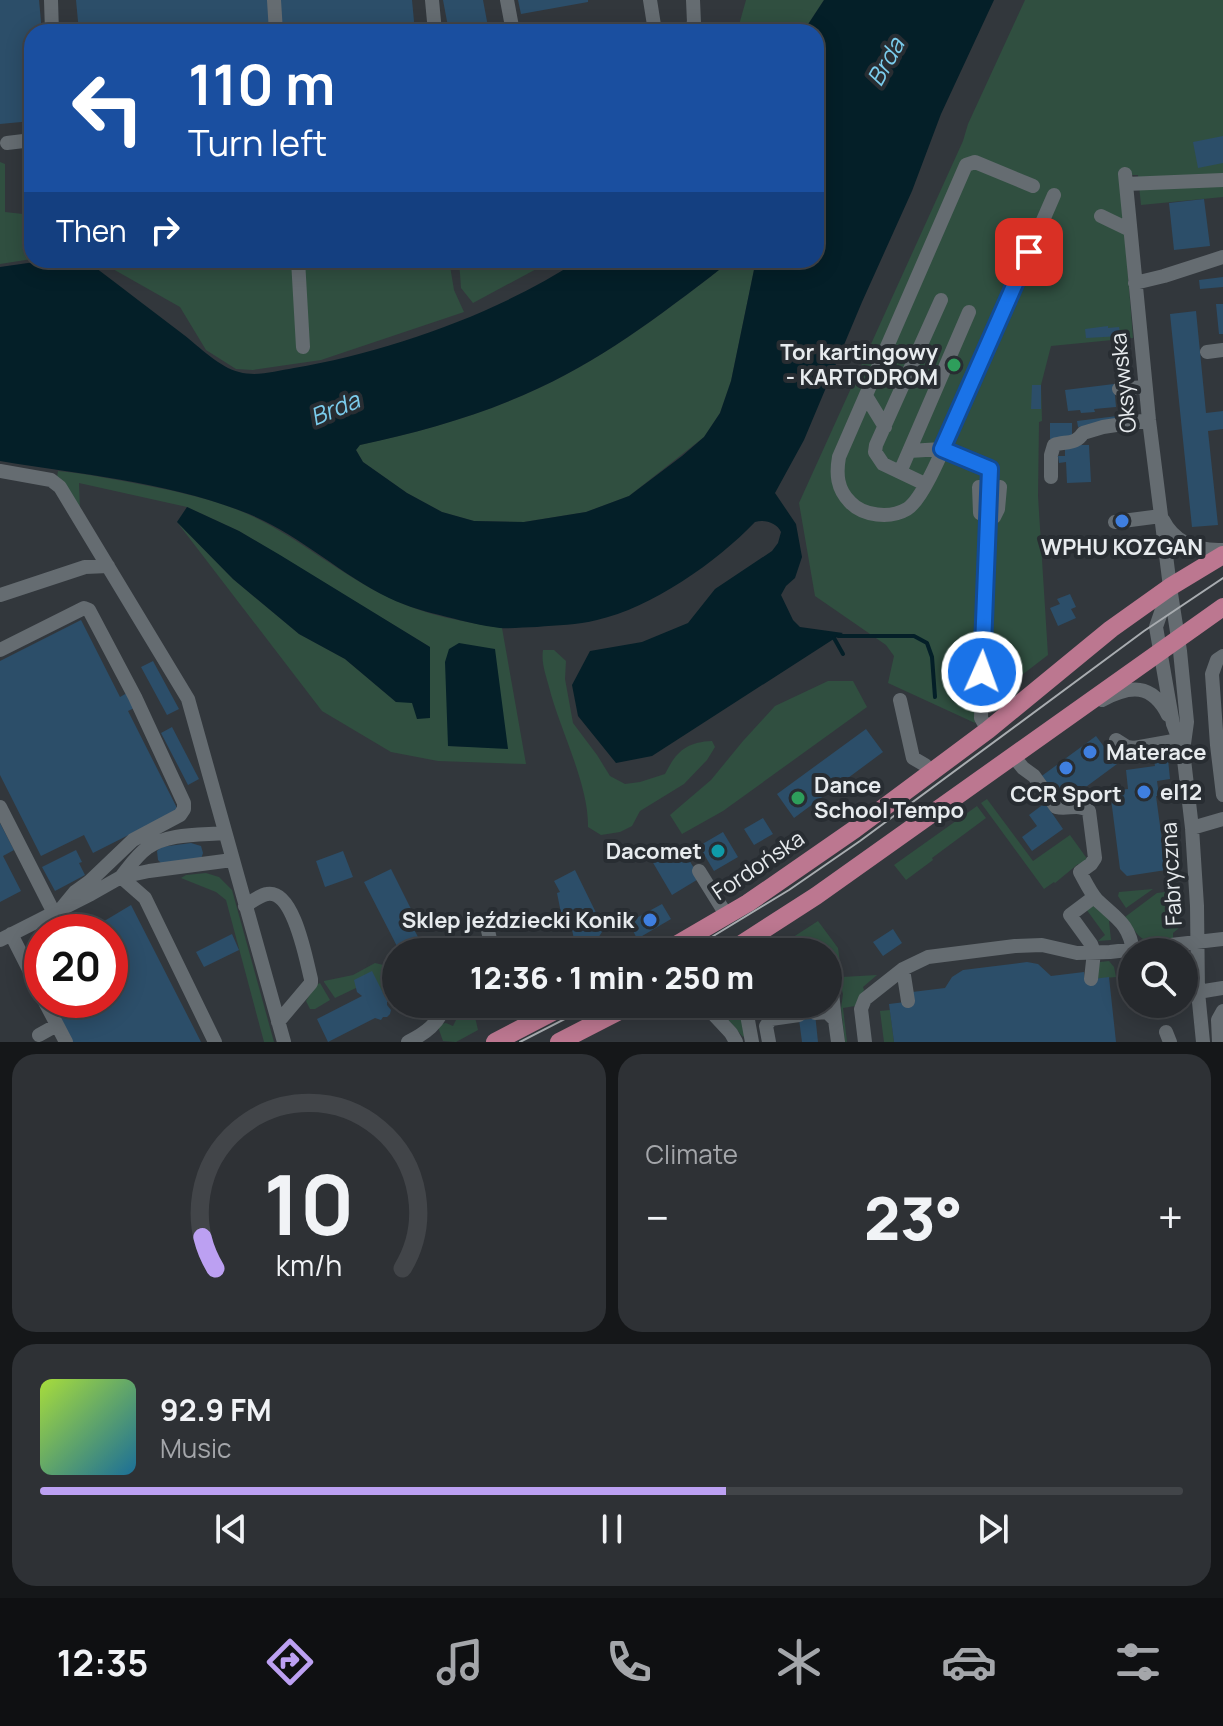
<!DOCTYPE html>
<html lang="en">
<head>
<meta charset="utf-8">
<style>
  :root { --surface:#26292d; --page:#2e3135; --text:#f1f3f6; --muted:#a4a6aa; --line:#424549; --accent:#bca0f2 }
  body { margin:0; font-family:Manrope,sans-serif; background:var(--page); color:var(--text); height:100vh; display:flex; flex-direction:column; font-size:30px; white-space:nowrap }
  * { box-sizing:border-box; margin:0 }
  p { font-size:26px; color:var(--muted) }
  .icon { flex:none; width:44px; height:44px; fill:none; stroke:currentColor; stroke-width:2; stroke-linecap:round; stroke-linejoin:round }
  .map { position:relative; height:1042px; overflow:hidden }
  .side { display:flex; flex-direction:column; gap:12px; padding:12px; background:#151719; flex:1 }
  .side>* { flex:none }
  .guide { position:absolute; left:24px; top:24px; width:800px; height:244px; border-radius:24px; box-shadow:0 4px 20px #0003,0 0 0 2px var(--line); background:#1a4fa0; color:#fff; overflow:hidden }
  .buttons { position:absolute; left:1118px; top:938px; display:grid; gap:16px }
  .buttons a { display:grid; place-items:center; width:80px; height:80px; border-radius:50%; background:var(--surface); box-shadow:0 4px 20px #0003,0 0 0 2px var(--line); font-size:40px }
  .speed { position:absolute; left:24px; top:914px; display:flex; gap:16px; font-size:40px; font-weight:700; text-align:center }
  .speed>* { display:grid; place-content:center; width:104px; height:104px; border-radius:50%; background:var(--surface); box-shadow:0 4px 20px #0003,0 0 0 2px var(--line); line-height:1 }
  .speed .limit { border:12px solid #d22; background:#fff; color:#111 }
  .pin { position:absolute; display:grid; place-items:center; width:68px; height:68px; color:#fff; margin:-34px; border-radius:16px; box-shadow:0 4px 12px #0006 }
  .me { position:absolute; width:88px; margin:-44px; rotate:2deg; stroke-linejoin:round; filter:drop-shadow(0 0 6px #0008) }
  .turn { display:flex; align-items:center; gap:28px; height:168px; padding:0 32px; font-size:36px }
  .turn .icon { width:104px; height:104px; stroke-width:2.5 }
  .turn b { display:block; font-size:56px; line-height:68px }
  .then { display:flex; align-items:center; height:76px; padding:0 32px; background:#0003; gap:16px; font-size:30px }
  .big { font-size:60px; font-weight:800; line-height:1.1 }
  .side .tile { flex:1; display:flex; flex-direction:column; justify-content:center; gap:12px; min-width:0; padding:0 28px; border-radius:24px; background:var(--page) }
  .side .dial { align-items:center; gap:0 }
  .dial svg { height:208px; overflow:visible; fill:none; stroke:var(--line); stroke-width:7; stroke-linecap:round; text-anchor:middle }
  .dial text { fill:var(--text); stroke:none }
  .song { display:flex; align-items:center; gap:24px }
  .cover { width:96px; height:96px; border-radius:12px; background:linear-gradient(135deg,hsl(80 70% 55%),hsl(200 70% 35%)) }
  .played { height:8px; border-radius:4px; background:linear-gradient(90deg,var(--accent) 60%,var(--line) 60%) }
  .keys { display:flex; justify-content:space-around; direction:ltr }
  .heat { display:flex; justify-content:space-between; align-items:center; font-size:44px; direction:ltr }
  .side .tiles { flex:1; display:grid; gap:12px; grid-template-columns:1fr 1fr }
  .tile:last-child { grid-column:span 2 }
  .trip { position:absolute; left:382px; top:938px; width:460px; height:80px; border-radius:40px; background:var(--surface); box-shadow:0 4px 20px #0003,0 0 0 2px var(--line); font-weight:800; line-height:80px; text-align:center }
  .tabs { display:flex; height:128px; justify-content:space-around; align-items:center; background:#0f1012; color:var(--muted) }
  .tabs .icon { width:56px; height:56px }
  .tabs .selected { color:var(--accent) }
  .tabs b { font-size:36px; color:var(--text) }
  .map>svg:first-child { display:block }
  .green { fill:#304f40; fill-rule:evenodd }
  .water { fill:#041f28 }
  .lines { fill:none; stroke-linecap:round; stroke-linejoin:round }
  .stream { stroke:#041f28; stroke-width:4 }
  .building { fill:#2c4e69 }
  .minor { stroke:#656c71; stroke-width:14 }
  .major { stroke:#bc7790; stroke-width:18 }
  .tram { stroke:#a8acb0; stroke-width:2 }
  .route-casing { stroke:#114b97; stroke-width:20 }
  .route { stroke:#1a73e8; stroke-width:14 }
  .leisure-dot { fill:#2e9e5b; stroke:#282d32; stroke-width:3 }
  .shop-dot { fill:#3f7fe0; stroke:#282d32; stroke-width:3 }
  .culture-dot { fill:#0f9aa8; stroke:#282d32; stroke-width:3 }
  .labels { text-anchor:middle; stroke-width:8; stroke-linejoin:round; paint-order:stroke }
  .poi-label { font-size:22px; font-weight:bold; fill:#e7ebee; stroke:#282d32; text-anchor:end }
  .street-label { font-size:22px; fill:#e7ebee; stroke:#282d32 }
  .water-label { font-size:24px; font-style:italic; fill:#7bccec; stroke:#282d32 }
</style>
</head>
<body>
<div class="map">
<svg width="1223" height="1042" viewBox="0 0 1223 1042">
  <rect width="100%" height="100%" fill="#32373c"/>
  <path class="green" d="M746 0H824L803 32H737Z
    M1025 0H1223V197L1141 205 1138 175H1120L1133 338 1051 346 1041 385 1042 421 1039 422 1038 496 1048 655 989 700H976L975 723 888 683 894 656 886 645 815 596 799 503 963 141 968 124Z
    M0 162 5 164V212L32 215V259L0 264Z
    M97 260H449L454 290 464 312 321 360 253 370 236 369 206 350 180 307Z
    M459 260H553L473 303 461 288Z
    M732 260H756L731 381 720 413 704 437 629 496 586 512 524 522 474 521 442 512 407 493 363 462 356 450 359 445C421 432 482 415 539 388 610 355 671 307 732 260Z
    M58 471C89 474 118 480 149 486 184 493 221 501 254 517 302 540 342 576 390 598 424 615 464 622 502 628L526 764 438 761 391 752 322 711 177 522 233 579 299 634 345 659 396 702 430 647 239 531 187 507 79 483 80 511 57 477ZM448 718 508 748 448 746Z
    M543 650H554L566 661 565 679 573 723 597 755 610 776 625 784 640 782 665 774C676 752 686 742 712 741L715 747 707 760 684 784 640 811 632 826 620 832 601 835 588 827C589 785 560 730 549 687 546 675 541 663 543 650Z
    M828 681H853L867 707 723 811 682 834 670 815 711 780 743 741 775 706Z
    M987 799 1033 861 1070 835 1088 860 1080 866 1078 864 1055 883 1054 882 1044 889 981 803Z
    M977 806 986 818 932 858 933 860 906 880 894 865Z
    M206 873 219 877 232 890 274 1042H264L226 900 216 892 181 878 186 875Z
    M1153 889 1126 908 1118 896 1119 892Z
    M1180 890 1179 928 1173 933V938C1140 942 1144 944 1125 917L1157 893Z
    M1092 905 1112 920 1109 921 1111 940 1098 941 1105 935 1086 909Z
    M818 921 838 948 842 977 877 975 863 987 864 990 855 1006 843 1008 847 1042H845L841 1008 843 994 841 987 834 982H828V952H770Z
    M1109 961 1114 967 1116 977 1095 979 1100 962Z
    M375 963 396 968V992L385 997 358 987 335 998 324 982V981L353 975Z
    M320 983 330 1000 315 1009H310L306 1001 316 985Z
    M464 1004H472L478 1030 456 1042 443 1041 438 1027 440 1024 446 1023 453 1026Z
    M715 1004H740L746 1034 743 1037Z
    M890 1010 894 1042H884L880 1011Z"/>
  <path class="water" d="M824 0H994L941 114 912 191 862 302 804 440 775 493 796 524 802 557 795 578 786 586 781 595 793 620 800 627 843 633 652 756 616 763 578 716 572 685 590 651 642 642 688 623 715 589 772 551 778 543 781 532C777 523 765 519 755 522 717 562 651 608 597 620 577 625 557 625 537 627 525 627 512 629 500 628 482 626 464 621 447 617 427 612 408 607 389 598 340 574 300 535 249 514 170 482 83 475 0 461V267L42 261 73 260 96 268C125 290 154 312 184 335 199 347 221 368 239 372 257 377 276 371 294 368 388 352 499 313 579 260H732C671 307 610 355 539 388 482 415 421 432 360 445L356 450 363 462 407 493 442 512 474 521 524 522 586 512 629 496 682 456 704 437 720 413 731 381 756 260H816V32H803Z
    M187 507 239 531 280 555 430 647V718L417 719 412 703 396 702 345 659 299 634 233 579 177 522Z
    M459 643 495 649 508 749 448 746 445 662 449 649Z"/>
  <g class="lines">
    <path class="stream" d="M838 636H914L927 643 932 657 935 697
      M834 638 843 654"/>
  </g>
  <path class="building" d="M0 0H39L42 32H32V121L0 124Z
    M76 0H412L415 32H79Z
    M443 0H483L489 32H449Z
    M518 0H588V2L521 14Z
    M1223 136V163L1198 168 1193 142Z
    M1204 199 1210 246 1174 250 1169 203Z
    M1223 277V287L1200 289 1199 280Z
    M1216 304H1223V334H1219Z
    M1196 311 1206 413 1223 411V429L1208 431 1218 525 1192 527 1170 314Z
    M1108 326V328L1119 327 1121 336 1086 338 1085 329Z
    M1114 384 1116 407 1094 409 1095 412 1081 413 1080 410 1068 411 1065 390Z
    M1032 385H1041V409H1031Z
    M1117 416V422L1078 427 1077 421Z
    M1050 423H1072V439H1050Z
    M1065 445H1089L1091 482 1067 483 1066 462 1059 463 1058 456H1065Z
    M1070 594 1076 607 1071 609 1076 618 1058 626 1050 608 1060 604 1057 599Z
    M81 620 120 697 127 693 134 708 128 711 178 810 93 853 84 835 41 856 0 775V661Z
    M153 661 179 709 167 715 141 667Z
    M172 727 199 779 188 785 161 733Z
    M866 729 883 752 794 818 777 794Z
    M1096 736 1117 764 1075 795 1073 792 1065 798 1061 792 1053 798 1039 778Z
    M1168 759 1170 779 1157 781 1159 796H1156L1166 870 1127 876 1120 869 1110 791 1128 789 1126 770 1155 766 1154 761Z
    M1045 803 1063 829 1032 851 1022 837 1037 826 1029 815Z
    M763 818 773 834 754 845 744 829Z
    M0 823 14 850 3 856 21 891 0 902Z
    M723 832 738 857 714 871 699 846Z
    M191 843 201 846 203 853 201 859 162 864 158 860 157 851 161 847Z
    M680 845 700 878 672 895 652 861Z
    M76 850 82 862 79 863 85 875 55 891 42 867Z
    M343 851 353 877 325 887 316 861Z
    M391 869 414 915 408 918 426 952H400L364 882Z
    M575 870 604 929 598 938 576 950 570 919 563 923 557 893 560 892 554 881Z
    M662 904 671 919 637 939 629 922Z
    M131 905 201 1042H70L49 1000H110V932H86Z
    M893 929 902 943 883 956 873 942Z
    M232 934 239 950 204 967 196 952Z
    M42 954V986L29 961Z
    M1027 962 1038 964 1051 976 1084 972 1085 980 1109 977 1116 1042H894L889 1004 913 1001 912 992 945 988 952 977 963 970Z
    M372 971 385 997 396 992V997L387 1002V1005L391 1010 390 1014 387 1017H383L381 1020 375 1018 328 1042 317 1019 362 996 357 992 354 980Z
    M797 1004H814L818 1042H802Z"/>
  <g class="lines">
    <path class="minor" d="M51 0 52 32
      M274 0 276 32
      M432 0 435 32
      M507 0 513 32
      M650 0 654 25 657 32
      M680 32 691 28 694 23 693 0
      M7 143 32 140
      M1125 174 1149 420 1170 587 1180 651 1187 722 1183 751 1192 828 1197 906 1198 992 1203 1042
      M1126 184 1223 180
      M1033 186 975 162 966 165 839 457C836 474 837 489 850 502 863 516 890 519 907 509 925 498 949 434 959 413 991 341 1022 268 1054 195
      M1101 216 1130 230
      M298 260 303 347
      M1135 283 1164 276 1223 257
      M1207 352 1223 350
      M1119 389 1145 387
      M866 396 885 427
      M909 451 942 449 990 469 981 718 988 730
      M0 471 51 480 60 487 188 699 284 1042
      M900 472 969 312
      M1051 477V455L1054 445C1065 441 1076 445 1083 433L1103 427 1149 420
      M925 484 883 464 875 452 876 445 941 300
      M979 487 980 513
      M994 517 998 509 1000 487
      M1163 520C1175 544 1198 551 1223 550
      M1115 522 1161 516
      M1169 589 1156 627 1173 724 1182 747
      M0 595 85 567 108 566
      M0 650 84 608 89 610 135 697 184 803V809L180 815 133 840 89 882 75 892 61 909
      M1223 656 1217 660 1212 674 1217 745 1223 795
      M900 700 913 758 925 765 931 773
      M1102 700C1130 685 1152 683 1168 715
      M1116 740 1127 747 1134 748 1179 740
      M1014 757 1023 768 1034 776 1056 807C1068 810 1078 803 1089 811L1095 858 1091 864 1080 872C1085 881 1090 892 1097 900 1116 918 1130 924 1133 952
      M0 807 54 913
      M1192 828 1223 819
      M699 871 727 916
      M245 906C251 902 260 895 267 894 294 889 306 960 311 979V983L278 1022
      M486 922 493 952
      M11 934 42 995
      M0 940 91 894 121 877 149 871 232 860
      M903 969 908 1001
      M1091 979 1094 952 1091 944 1070 915 1094 897
      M828 989 832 993 835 1020
      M1198 992 1223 988
      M44 1000 66 1042
      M517 1004 528 1025
      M704 1004 731 1033 736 1042
      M745 1004 752 1042
      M815 1013 827 1012 835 1020 838 1042
      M1166 1032 1170 1042
      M39 1035 57 1025
      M215 1042 145 898 121 877C129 867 137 855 147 848 167 833 201 835 224 833
      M408 1042C426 1033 438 1024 446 1004
      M769 1042 766 1026 771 1019 799 1015
      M865 1042 861 1009 865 999 903 969 928 957 1015 946 1042 945 1077 953 1110 952 1223 939
      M1219 1042 1218 1020 1223 1011"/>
    <path class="major" d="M664 952 748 903 855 829 988 730 1111 629 1170 587 1223 555
      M729 952 816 896 1223 607
      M495 1042 568 1004
      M559 1042 633 1004"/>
    <path class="tram" d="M687 952 789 890 860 841 1144 631 1223 578
      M520 1042 594 1004"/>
  </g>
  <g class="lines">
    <g class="route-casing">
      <path id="route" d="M982 672 990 469 942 449 1029 252"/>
    </g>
    <use href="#route" class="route"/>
  </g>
  <g class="leisure-dot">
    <circle cx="954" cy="365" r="8"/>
    <circle cx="798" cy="798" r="8"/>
  </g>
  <g class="shop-dot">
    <circle cx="1122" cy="521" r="8"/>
    <circle cx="1090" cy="752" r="8"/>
    <circle cx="1066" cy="768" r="8"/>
    <circle cx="1144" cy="792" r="8"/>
    <circle cx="650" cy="920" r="8"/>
  </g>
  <circle class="culture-dot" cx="718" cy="851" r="8"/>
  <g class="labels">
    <g class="poi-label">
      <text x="938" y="360">Tor kartingowy<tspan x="938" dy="25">- KARTODROM</tspan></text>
      <text x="1122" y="555" text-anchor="middle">WPHU KOZGAN</text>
      <text x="1106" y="760" text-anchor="start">Materace</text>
      <text x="814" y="793" text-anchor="start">Dance<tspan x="814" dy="25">School Tempo</tspan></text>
      <text x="1160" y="800" text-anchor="start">el12</text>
      <text x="1066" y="802" text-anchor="middle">CCR Sport</text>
      <text x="702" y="859">Dacomet</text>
      <text x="634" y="928">Sklep jeździecki Konik</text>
    </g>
    <g class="street-label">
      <text transform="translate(1123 383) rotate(-96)" y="8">Oksywska</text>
      <text transform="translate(758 865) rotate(-34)" y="8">Fordońska</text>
      <text transform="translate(1171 874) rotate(-93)" y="8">Fabryczna</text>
    </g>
    <g class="water-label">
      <text transform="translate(886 62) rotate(-61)" y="8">Brda</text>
      <text transform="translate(335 409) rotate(-23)" y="8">Brda</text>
    </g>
  </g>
</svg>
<div class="buttons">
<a><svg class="icon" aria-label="search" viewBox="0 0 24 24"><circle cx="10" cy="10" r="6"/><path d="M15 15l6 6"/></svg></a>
</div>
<div class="speed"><div class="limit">20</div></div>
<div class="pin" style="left:1029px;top:252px;background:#d93025"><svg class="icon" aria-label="arrive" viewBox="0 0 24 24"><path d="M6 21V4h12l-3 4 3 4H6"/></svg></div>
<svg class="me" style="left:982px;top:672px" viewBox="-20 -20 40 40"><circle r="17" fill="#1a73e8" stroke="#fff" stroke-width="3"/><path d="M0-11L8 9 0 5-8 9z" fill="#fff"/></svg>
<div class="trip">12:36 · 1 min · 250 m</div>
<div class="guide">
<div class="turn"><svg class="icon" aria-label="left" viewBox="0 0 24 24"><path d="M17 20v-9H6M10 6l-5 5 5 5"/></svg><div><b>110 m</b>Turn left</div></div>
<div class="then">Then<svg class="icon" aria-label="right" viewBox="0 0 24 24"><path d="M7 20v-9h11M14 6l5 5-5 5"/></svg></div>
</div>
</div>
<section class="side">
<div class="tiles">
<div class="tile dial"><svg viewBox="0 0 100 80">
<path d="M14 69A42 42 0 1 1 86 69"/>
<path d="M14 69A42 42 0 0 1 9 57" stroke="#bca0f2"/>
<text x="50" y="56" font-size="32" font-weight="700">10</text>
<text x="50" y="72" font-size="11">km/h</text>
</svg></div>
<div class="tile"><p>Climate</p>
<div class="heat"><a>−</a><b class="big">23°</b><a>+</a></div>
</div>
<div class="tile">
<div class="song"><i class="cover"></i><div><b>92.9 FM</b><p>Music</p></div></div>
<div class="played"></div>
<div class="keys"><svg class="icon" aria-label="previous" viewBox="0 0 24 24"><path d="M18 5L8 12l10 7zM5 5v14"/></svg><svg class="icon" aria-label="pause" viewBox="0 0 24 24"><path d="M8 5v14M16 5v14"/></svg><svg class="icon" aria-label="next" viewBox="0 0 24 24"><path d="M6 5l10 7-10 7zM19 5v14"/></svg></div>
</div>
</div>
</section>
<nav class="tabs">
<b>12:35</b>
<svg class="icon selected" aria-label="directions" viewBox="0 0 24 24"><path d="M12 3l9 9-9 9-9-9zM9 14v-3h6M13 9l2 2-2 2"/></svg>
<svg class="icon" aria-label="music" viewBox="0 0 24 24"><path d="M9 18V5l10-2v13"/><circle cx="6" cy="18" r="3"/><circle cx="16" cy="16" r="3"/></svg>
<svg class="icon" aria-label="phone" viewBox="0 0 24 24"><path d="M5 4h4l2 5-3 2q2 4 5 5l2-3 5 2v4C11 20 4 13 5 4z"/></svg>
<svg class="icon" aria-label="climate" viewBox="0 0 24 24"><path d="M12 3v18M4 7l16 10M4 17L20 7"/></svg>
<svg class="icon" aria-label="car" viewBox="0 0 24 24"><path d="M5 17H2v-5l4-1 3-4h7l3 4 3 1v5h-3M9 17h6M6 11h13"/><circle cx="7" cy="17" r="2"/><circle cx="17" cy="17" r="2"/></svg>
<svg class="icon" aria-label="filters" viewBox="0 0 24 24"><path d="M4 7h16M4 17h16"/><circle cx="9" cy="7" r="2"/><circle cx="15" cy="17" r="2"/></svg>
</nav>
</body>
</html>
